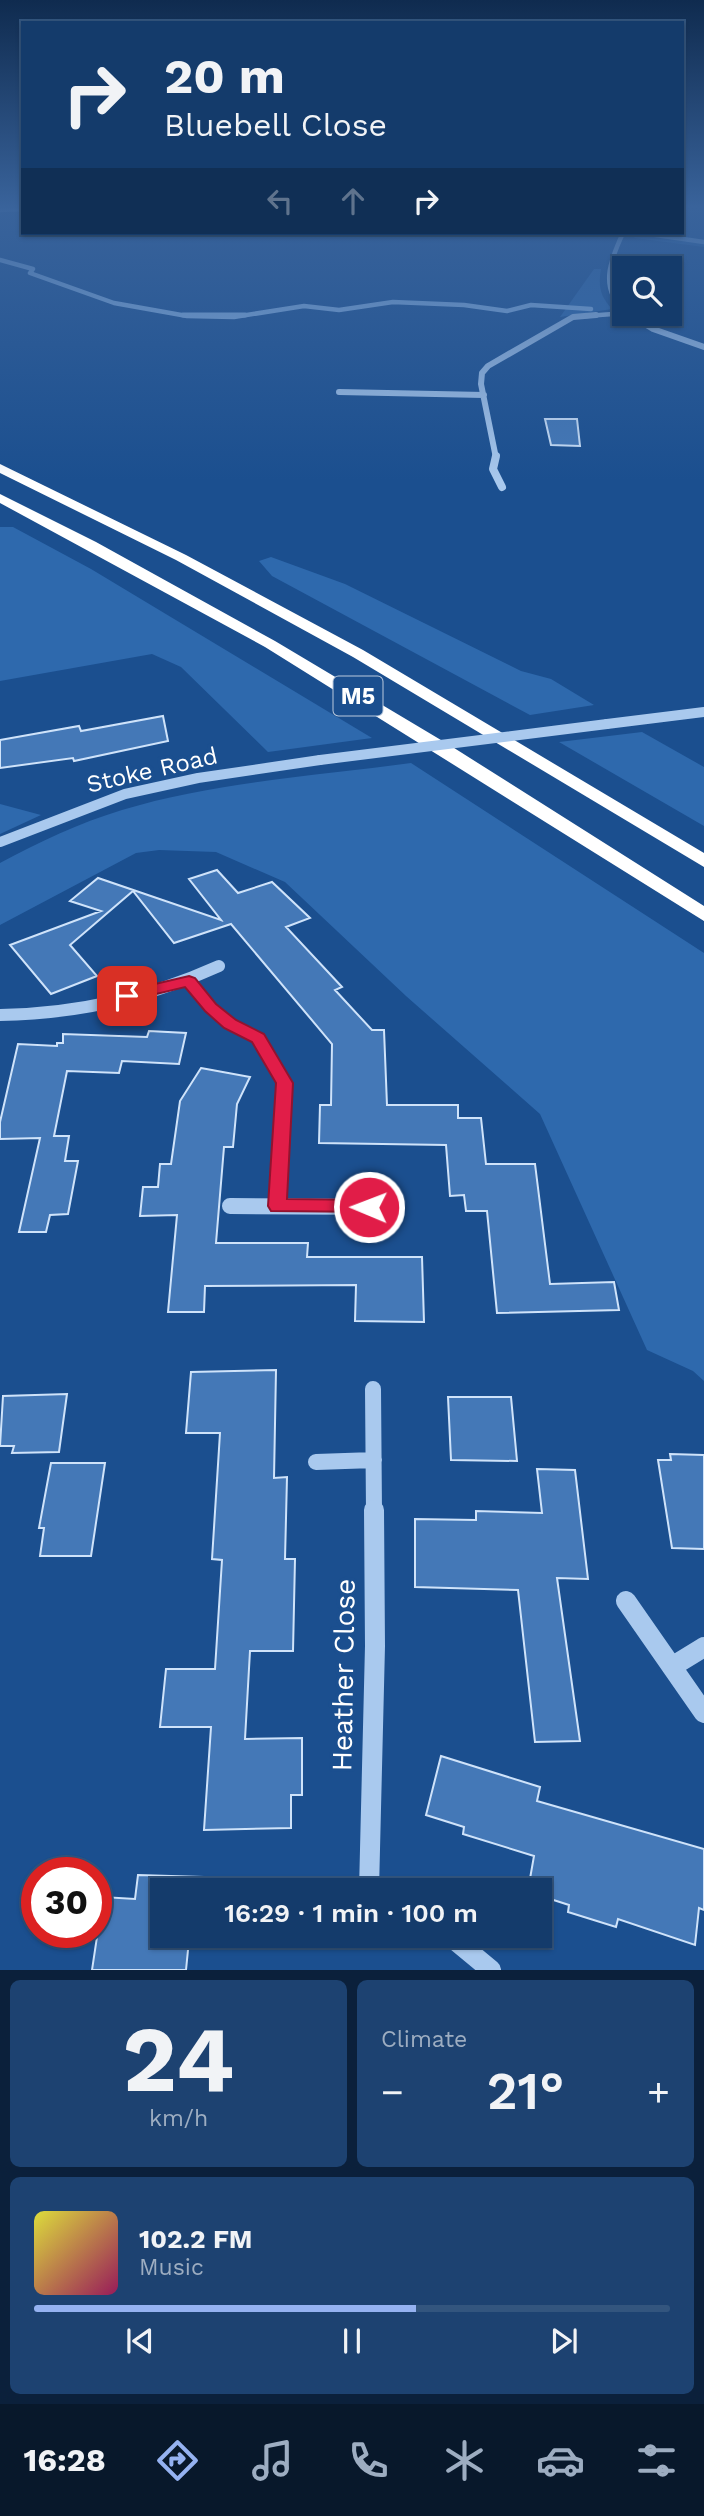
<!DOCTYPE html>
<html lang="en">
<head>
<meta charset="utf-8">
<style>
  :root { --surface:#143b6b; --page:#1d4271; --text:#f1f3f6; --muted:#9dadc1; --line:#33557e; --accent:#95b2f1 }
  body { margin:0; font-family:"Work Sans",sans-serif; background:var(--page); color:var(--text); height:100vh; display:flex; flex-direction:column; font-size:26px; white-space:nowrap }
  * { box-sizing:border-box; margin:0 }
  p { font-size:23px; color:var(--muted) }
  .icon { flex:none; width:38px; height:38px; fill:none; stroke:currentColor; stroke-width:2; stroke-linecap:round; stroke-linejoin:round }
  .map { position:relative; height:1970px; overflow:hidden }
  .panel { display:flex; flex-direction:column; gap:10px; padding:10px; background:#0b203b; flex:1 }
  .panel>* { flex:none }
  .hud { position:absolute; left:21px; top:21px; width:663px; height:214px; border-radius:0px; box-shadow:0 2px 5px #0004,0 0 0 2px var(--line); background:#143b6b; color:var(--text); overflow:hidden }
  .fabs { position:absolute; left:612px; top:256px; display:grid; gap:14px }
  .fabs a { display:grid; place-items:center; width:70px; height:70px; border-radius:0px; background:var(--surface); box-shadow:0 2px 5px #0004,0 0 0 2px var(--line); font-size:35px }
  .speed { position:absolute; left:21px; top:1857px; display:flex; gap:14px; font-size:35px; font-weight:700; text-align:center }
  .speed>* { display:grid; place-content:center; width:91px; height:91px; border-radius:50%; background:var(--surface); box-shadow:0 2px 5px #0004,0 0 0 2px var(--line); line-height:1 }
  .speed .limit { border:10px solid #d22; background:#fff; color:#111 }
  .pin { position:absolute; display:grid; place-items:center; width:60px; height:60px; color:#fff; margin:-30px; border-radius:14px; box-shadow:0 4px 10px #0006 }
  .me { position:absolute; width:77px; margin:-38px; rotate:271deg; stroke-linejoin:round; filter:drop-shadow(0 0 5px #0008) }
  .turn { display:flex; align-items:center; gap:24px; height:147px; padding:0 28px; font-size:32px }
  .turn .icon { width:91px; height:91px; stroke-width:2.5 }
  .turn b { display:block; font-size:49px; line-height:60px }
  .lanes { display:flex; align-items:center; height:66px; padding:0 28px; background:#0003; justify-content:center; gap:35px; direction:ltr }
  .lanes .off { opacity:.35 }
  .big { font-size:52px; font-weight:600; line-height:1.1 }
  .panel .tile { flex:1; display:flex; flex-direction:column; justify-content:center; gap:10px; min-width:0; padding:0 24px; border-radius:10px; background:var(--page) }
  .panel .dial { align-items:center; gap:0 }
  .dial b { font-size:91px; line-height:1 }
  .song { display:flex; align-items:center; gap:21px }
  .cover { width:84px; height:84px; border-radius:10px; background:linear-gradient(135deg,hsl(60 70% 55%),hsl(330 70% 35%)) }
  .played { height:7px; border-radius:4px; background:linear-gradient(90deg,var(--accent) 60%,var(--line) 60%) }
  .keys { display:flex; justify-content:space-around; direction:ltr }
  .heat { display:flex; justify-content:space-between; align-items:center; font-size:38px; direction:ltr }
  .panel .tiles { flex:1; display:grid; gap:10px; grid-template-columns:1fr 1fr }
  .tile:last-child { grid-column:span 2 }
  .trip { position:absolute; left:150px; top:1878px; width:402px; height:70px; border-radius:0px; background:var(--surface); box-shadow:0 2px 5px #0004,0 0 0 2px var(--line); font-weight:600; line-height:70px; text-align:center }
  .dock { display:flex; height:112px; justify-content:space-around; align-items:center; background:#08182b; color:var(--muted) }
  .dock .icon { width:49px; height:49px }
  .dock .selected { color:var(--accent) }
  .dock b { font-size:32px; color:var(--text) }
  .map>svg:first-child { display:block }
  .green { fill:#2e69ad }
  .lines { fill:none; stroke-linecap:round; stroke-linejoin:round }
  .stream-far1 { stroke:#9cc4f0; stroke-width:4.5 }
  .stream { stroke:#9cc4f0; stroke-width:5 }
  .building { fill:#4478b7; stroke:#cfe3fa; stroke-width:2 }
  .minor-far6 { stroke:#a9c9ee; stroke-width:4.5 }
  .minor-far5 { stroke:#a9c9ee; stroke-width:6 }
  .minor-far4 { stroke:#a9c9ee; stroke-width:8 }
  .minor-far3 { stroke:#a9c9ee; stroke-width:10 }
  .minor-far2 { stroke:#a9c9ee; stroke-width:12 }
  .minor-far1 { stroke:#a9c9ee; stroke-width:16 }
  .minor { stroke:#a9c9ee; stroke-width:20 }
  .highway { fill:#fff; fill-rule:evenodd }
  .minor-bridge { stroke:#a9c9ee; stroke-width:10 }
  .route { fill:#e11d48; stroke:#92132f; stroke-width:2 }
  .labels { text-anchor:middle; stroke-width:7; stroke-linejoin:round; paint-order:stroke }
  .shield { fill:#1b4f8f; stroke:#bbcadd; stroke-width:2 }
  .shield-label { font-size:23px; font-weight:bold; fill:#fff }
  .street-label { font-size:24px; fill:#fff; stroke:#1b4f8f }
  .near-street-label { font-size:28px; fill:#fff; stroke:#1b4f8f }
</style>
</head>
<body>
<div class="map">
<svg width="704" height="1970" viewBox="0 0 704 1970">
  <rect width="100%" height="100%" fill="#1b4f8f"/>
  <path class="green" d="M635 233H659L704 241V247L635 238 632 236Z
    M594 269H601C598 286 600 296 612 309L560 317Z
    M0 527H13L91 569 372 738 268 752 181 667 152 654 0 681Z
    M271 557 345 584 521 671 551 679 594 705 530 715 272 576 259 561Z
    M642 732 704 767V826L559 742Z
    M411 763 704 953V1381L693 1371 647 1350 540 1114 406 996 285 882 216 852 159 850 136 853 0 925V863C39 842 79 823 122 810 214 782 316 776 411 763Z
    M0 804 41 815 0 834Z"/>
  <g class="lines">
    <path class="stream-far1" d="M0 210 23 209
      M642 233 704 242
      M0 260 33 269 30 273 114 303 187 316 234 317 304 306 339 310 393 302 464 305 507 311 531 305 591 309"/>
    <path class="stream" d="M183 315H245"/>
  </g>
  <path class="building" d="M545 419H577L580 446 551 445Z
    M163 716 168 741 74 761 73 758 0 768V740L79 726 81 731Z
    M217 870 238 893 272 882 310 918 286 927 342 987 335 990 372 1030H384L387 1105H458V1118H481L486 1164H535L550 1284 614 1282 619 1310 497 1313 487 1211H466L464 1195 450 1196 446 1145 319 1143 320 1105H331L332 1044 231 924 174 943 133 891 70 945 97 976 51 994 10 945 101 911 70 901 98 878 221 920 189 879Z
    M149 1031 186 1033 179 1064 122 1061 119 1073 67 1071 54 1136H69L65 1161H78L68 1214 50 1215 46 1232H19L40 1138 0 1139V1122L18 1044 57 1046V1043H63V1034L147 1037Z
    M201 1068 250 1077 237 1104 233 1147H224L216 1243H308L307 1257H422L424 1322 355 1321 356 1285 205 1286 204 1312H168L177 1215 140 1216 143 1187H158L160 1164H171L180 1101Z
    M276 1370 274 1478 287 1477 285 1559H295L293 1651H250L245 1739 302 1738V1795H291V1828L204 1830 211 1727H160L166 1669H215L222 1560 212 1559 220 1433H186L191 1372Z
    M67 1394 59 1452 12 1453 14 1446H0L3 1396Z
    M448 1397H511L517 1461 451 1460Z
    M670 1454 704 1455V1549L672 1548 658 1460H671Z
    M51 1463H105L91 1556H40L44 1528H39Z
    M537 1469 575 1470 588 1579 557 1578 580 1741 535 1742 518 1590 415 1587V1519L476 1520V1511L542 1513Z
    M441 1756 540 1787 537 1801 704 1849V1910L699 1908 695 1945 618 1919 616 1927 568 1912 569 1905 541 1896V1890H528L534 1856 463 1834 464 1827 426 1815Z
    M138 1875 203 1877 202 1890H163V1936H198V1940H189L186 1970H92L103 1897 135 1899Z"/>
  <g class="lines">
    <path class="minor-far6" d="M623 233C610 261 599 288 625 312
      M626 313 633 317
      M573 317 626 313"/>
    <path class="minor-far5" d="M630 315 653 329 704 347
      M339 392 484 395
      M496 458 481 384 482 373 488 366 573 317 596 315"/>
    <path class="minor-far4" d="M496 456 493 469 502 487"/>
    <path class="minor-far3" d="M607 724 704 712
      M0 842 125 794 198 778 320 760"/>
    <path class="minor-far2" d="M189 981 211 1008 230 1024 258 1038 284 1083 280 1149
      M0 1015C75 1014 150 997 219 966"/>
    <path class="minor-far1" d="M230 1206 396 1207
      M277 1206 280 1147
      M373 1389 374 1512
      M316 1462 374 1460"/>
    <path class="minor" d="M626 1601 704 1713
      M673 1666 704 1647
      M369 1890 375 1646 374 1510
      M450 1936 491 1970"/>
    <path class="highway" d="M0 464 186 555 363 650 704 853V867L353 657 176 560 0 473Z
      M0 494 96 542 275 641 451 746 704 906V921L265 647 0 503Z"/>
    <path class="minor-bridge" d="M320 760 607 724"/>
  </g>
  <linearGradient id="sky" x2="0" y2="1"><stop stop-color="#0f2b4f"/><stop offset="0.43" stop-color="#39639b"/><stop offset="1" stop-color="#39639b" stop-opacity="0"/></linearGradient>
  <rect width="704" height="481" fill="url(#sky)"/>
  <path class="route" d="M189 976 195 978 216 1004 236 1020 264 1034 293 1083 287 1199 369 1200 376 1202 379 1207 376 1212 271 1211 268 1206 276 1083 252 1042 224 1028 205 1011 185 987 127 1001 118 996 121 992Z"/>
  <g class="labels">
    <rect class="shield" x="333.5" y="676.5" width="49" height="39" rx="5"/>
    <g class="shield-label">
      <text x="358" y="704">M5</text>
    </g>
    <g class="street-label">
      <text transform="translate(152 770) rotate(-13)" y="8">Stoke Road</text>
    </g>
    <g class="near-street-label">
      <text transform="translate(343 1675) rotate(-89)" y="10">Heather Close</text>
    </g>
  </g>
</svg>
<div class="fabs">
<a><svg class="icon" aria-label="search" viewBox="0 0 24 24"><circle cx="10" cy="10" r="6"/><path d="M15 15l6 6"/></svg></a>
</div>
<div class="speed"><div class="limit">30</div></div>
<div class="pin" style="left:127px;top:996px;background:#d93025"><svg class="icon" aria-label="arrive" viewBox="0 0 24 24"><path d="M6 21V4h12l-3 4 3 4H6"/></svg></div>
<svg class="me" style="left:369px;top:1207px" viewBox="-20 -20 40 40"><circle r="17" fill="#e11d48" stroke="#fff" stroke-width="3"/><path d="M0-11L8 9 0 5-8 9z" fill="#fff"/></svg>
<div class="trip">16:29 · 1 min · 100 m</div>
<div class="hud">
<div class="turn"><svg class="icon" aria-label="right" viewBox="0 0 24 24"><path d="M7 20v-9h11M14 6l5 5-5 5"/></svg><div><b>20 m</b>Bluebell Close</div></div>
<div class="lanes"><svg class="icon off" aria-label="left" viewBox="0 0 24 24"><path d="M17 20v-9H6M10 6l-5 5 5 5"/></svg><svg class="icon off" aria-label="ahead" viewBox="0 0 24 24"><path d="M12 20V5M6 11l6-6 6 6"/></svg><svg class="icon" aria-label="right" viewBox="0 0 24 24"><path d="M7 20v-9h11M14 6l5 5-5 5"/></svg></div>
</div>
</div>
<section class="panel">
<div class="tiles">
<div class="tile dial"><b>24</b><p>km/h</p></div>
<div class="tile"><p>Climate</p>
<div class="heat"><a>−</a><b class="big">21°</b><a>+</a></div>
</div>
<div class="tile">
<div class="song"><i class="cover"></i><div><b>102.2 FM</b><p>Music</p></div></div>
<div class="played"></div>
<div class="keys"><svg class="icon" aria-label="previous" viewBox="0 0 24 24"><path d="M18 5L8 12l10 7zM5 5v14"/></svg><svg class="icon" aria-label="pause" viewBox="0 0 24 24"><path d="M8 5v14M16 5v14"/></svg><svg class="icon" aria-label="next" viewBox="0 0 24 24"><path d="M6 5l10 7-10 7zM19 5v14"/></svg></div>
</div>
</div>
</section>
<nav class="dock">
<b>16:28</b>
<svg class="icon selected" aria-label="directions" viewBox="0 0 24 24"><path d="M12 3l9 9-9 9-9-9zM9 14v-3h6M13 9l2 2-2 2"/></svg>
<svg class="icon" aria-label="music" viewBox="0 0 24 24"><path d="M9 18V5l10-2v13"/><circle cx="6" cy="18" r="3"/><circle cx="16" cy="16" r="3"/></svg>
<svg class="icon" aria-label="phone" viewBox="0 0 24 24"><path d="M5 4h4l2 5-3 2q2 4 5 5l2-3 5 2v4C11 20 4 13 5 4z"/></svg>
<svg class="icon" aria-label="climate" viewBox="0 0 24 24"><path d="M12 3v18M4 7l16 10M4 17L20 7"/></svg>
<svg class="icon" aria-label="car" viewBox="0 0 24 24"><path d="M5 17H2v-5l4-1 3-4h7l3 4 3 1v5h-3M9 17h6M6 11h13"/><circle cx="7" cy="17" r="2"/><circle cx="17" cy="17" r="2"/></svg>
<svg class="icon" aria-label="filters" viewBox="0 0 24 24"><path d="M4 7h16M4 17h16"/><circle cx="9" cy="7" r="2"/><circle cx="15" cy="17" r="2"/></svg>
</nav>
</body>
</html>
